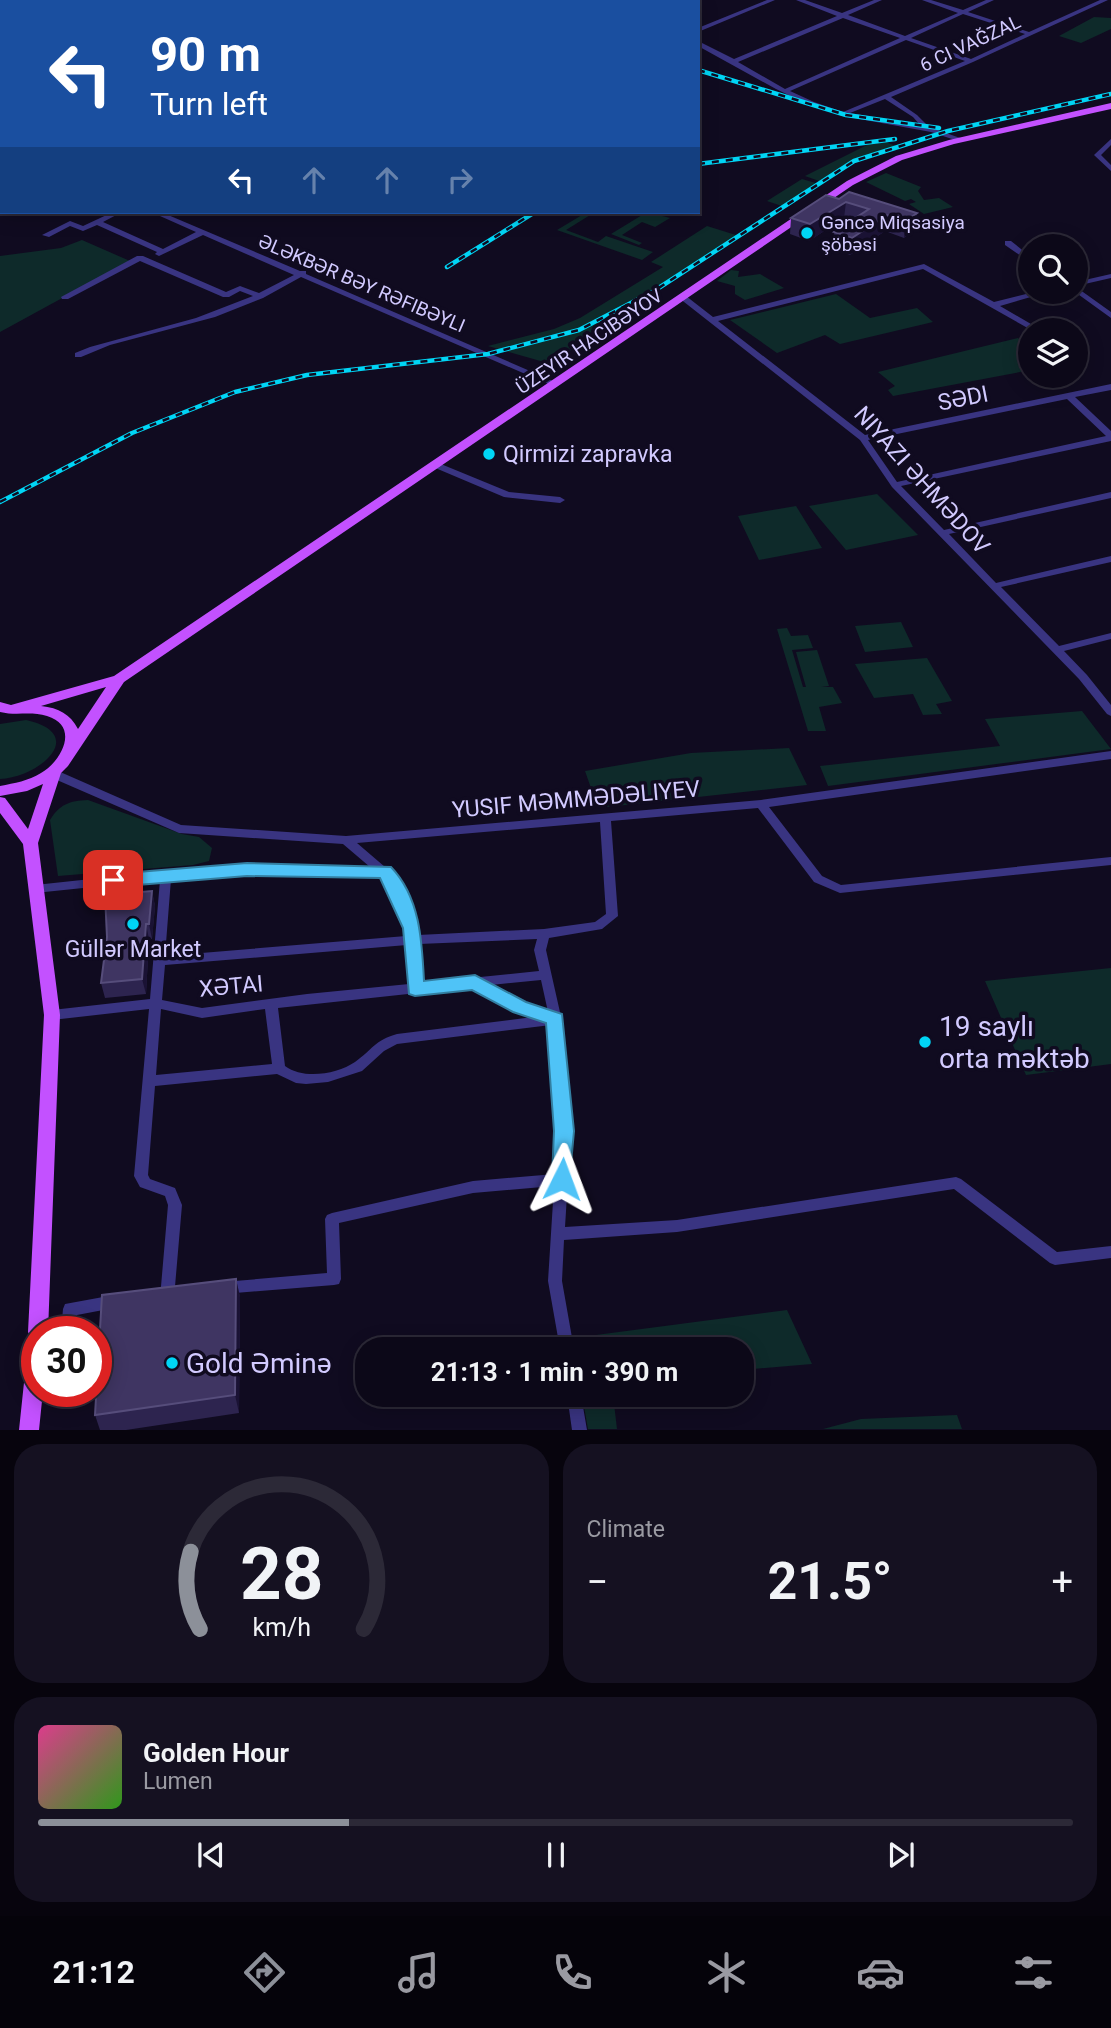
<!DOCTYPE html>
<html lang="en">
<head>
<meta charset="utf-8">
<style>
  :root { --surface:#0c0818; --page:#151121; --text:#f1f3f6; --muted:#9a9aa2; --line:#2c2937; --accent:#8c9099 }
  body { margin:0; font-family:Roboto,sans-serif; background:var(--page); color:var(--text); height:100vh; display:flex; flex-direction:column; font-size:26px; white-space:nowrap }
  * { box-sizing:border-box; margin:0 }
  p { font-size:23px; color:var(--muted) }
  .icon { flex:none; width:38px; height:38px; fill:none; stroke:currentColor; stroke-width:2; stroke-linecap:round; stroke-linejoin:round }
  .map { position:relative; height:1430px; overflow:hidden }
  .sheet { display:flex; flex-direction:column; gap:14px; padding:14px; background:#07040d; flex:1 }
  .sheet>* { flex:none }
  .banner { position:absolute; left:0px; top:0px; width:700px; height:214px; box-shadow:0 4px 18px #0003,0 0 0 2px var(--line); background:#1a4fa0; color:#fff; overflow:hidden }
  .tools { position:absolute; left:1018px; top:234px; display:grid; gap:14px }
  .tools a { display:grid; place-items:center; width:70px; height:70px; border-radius:50%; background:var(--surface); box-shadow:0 4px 18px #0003,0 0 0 2px var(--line); font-size:35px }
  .speed { position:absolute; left:21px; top:1316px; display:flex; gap:14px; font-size:35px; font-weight:700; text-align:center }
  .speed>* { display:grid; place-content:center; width:91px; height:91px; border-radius:50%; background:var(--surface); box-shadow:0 4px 18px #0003,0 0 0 2px var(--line); line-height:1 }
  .speed .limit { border:10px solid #d22; background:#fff; color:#111 }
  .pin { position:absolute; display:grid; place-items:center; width:60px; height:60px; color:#fff; margin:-30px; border-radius:14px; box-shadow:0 4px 10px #0006 }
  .me { position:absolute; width:77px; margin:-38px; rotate:3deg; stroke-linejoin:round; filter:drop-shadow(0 0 5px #0008) }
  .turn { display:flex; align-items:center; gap:24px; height:147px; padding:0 35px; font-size:32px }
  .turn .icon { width:91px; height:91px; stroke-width:2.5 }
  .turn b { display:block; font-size:49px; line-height:60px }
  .lanes { display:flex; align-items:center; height:66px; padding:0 35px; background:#0003; justify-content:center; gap:35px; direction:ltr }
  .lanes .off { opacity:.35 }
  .big { font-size:52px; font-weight:700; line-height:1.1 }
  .sheet .widget { flex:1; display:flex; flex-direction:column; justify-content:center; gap:10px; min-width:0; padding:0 24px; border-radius:28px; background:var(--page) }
  .sheet .dial { align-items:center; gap:0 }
  .dial svg { height:182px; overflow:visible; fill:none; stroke:var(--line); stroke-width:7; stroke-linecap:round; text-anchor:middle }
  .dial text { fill:var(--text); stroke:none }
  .song { display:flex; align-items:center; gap:21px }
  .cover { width:84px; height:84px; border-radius:10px; background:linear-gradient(135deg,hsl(330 70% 55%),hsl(110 70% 35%)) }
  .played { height:7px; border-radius:4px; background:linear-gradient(90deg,var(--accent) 30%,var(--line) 30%) }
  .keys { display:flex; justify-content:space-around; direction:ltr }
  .heat { display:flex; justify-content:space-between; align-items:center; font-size:38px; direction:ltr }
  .sheet .tiles { flex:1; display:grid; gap:14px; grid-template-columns:1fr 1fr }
  .widget:last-child { grid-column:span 2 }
  .trip { position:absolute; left:355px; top:1337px; width:399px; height:70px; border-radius:28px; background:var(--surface); box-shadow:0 4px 18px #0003,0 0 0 2px var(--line); font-weight:700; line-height:70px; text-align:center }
  .menu { display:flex; height:112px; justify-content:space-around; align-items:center; background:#05030a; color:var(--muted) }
  .menu .icon { width:49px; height:49px }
  .menu .on { color:var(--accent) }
  .menu b { font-size:32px; color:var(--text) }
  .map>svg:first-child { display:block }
  .green { fill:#0e2a2a }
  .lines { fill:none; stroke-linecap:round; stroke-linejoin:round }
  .minor { fill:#393481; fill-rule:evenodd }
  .major { fill:#c351ff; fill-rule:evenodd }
  .rail-casing { stroke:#00d5f5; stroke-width:4.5 }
  .rail { stroke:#100b20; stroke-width:2.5; stroke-dasharray:7; stroke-linecap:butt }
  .wall { fill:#2d244f }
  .shaded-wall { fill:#1a1234 }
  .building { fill:#3f3562; stroke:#564d7b; stroke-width:2 }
  .route { fill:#4fc3f7; stroke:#337fa1; stroke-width:2 }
  .poi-dot { fill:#00d5f5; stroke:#100b20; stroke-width:2.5 }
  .labels { text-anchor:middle; stroke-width:7; stroke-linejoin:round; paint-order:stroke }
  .far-street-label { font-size:19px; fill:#d2caff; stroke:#100b20 }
  .far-poi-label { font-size:19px; fill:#d2caff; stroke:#100b20; text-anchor:start }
  .street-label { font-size:23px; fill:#d2caff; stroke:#100b20 }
  .poi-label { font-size:23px; fill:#d2caff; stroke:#100b20; text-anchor:start }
  .near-poi-label { font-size:28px; fill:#d2caff; stroke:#100b20; text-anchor:start }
</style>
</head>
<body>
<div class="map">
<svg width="1111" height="1430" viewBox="0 0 1111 1430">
  <rect width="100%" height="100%" fill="#100b20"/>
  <path class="green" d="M1094 17 1111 18V29L1081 43 1059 36Z
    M879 139 896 146 853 162 822 182 805 176Z
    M886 173 921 187 918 191 924 200 939 198 953 207 924 214 909 204 916 202 911 199 905 201 866 182Z
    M802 179 819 184 785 207 767 201Z
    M587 212H595L566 230 598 242 606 236 653 252 642 260 557 230Z
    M647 212 670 218 655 227 642 222 622 235 642 243 639 245 611 234Z
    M707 226 739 236 551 364 488 346 554 329 580 318 663 267 651 262Z
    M82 240 130 261 0 332V256L61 248Z
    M731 270 739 271 738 277 760 274 784 288 745 300 735 294V286L717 281Z
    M836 294 870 318 917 308 933 322 840 344 825 335 777 353 730 320Z
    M1018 338 1031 349V370L893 396 888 390 895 386 878 372Z
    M877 494 918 535 846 550 809 506Z
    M796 506 822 548 759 560 738 516Z
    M901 622 913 647 865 652 855 626Z
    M787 628 791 636 808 635 813 648 792 650 803 687H806L796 652 817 650 829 686 821 687H833L842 703 819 707 826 731H808L777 629Z
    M927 658 952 701 936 704 942 714 923 715 913 694 874 698 855 664Z
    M1082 711 1111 749 828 786 820 766 1000 746 985 719Z
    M26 720C89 734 40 777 0 779V724Z
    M789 748 807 785 598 808 585 771 691 753Z
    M88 800 182 834 199 837 212 848 209 861 193 865 58 876 50 820C60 804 69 801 88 800Z
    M1111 968V1064L1026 1075 985 981Z
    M787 1310 812 1364 742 1370V1349H575L573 1338Z
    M582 1395H613L617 1429H588Z
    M957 1415 962 1429H823L861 1419Z"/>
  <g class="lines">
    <path class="minor" d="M61 0 72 2H63Z
      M179 0 190 2H181Z
      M203 0H211L209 2H200Z
      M263 0H271L269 2H261Z
      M310 0 321 2H312Z
      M537 0H543L542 2H535Z
      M548 0 560 2H550Z
      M607 0H615L617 2H609Z
      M656 0H664L662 2H653Z
      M767 0H775L698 32V28Z
      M796 0H805L842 13 874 0H882L848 15 905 36 958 13 922 0H931L963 10 986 0H994L968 12 1029 32 1100 0H1108L973 62 891 97 917 115 929 127 963 139 964 140 961 142 931 132 843 116 809 105 776 89 698 46V41L734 59 837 16ZM963 14 1025 34 971 59 911 38ZM843 18 900 38 785 89 738 62ZM906 40 965 61 843 112 814 102 790 91ZM885 99 913 117 920 125 850 113Z
      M0 23 2 24V28L0 27Z
      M1111 139V145L1101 155 1111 165V171L1094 155Z
      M0 145H2V150H0Z
      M113 212H122L103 222 163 249 196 232 151 212H161L300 271H306V274L560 384 556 387 553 386 301 277 263 298 215 317 110 345 81 357H75V353L90 347 196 318 253 296 240 291 229 297H223L140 261 68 299H62L61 297 137 256H143L226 292 240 286 259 293 294 275 203 235 159 256 155 254 157 252 97 225 83 231 70 226 49 237 42 235 70 221 83 226Z
      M1005 241H1011L1031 257V263L1005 245Z
      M924 264 994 302 1034 292H1048L1000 306 1043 331H1033L923 269 718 321 865 435 1111 384V390L1075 397 1111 431V441L901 486 944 530 1111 492V498L949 534 996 583 1111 556V562L1001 587 1059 646 1111 633V639L1064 651 1087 675 1111 705V716L1107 714 1079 679 892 487 860 440 679 298 680 296H686L713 317ZM1067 399 1106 436 897 482 868 440Z
      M1111 274V278L1076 286V282Z
      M1076 287 1111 312V318L1075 292Z
      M1076 351 1088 359V363H1082L1076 358Z
      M436 462 509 492 560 497 565 500 560 503 504 497 433 467V463Z
      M1111 751V759L769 807 822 876 841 885 1111 857V865L840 893 814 882 758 808 611 821 618 916 602 929 549 938 546 950 564 1030 571 1131 565 1227 677 1220 956 1177 961 1179 1057 1252 1111 1246V1258L1055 1265 1050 1263 954 1189 677 1232 564 1240 562 1281 574 1349H560L548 1281 554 1186 473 1193 339 1223 341 1279 339 1284 334 1285 223 1294 218 1293 216 1288 218 1283 223 1282 327 1273 325 1219 327 1215 332 1213 473 1181 555 1174 557 1131 551 1025 397 1044 384 1051 362 1071 328 1082 306 1084 296 1083 277 1074 155 1086 148 1175 150 1179 175 1188 182 1205 174 1298 172 1303 167 1305 162 1303 160 1298 168 1205 165 1196 140 1187 134 1176 149 1009 52 1020 48 1018 46 1015 48 1012 52 1010 150 999 160 880 35 893 31 892 29 889 31 886 35 885 166 871 247 866 370 867 343 844 179 833 50 777 49 774 50 771H58L181 825 346 836 761 800ZM600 822 606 914 595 922 544 929 418 935V928C410 908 404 877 385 867L357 843ZM247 874 380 875 388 882 406 928V936L165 956 171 879ZM537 939 534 950 539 971 421 983 419 944ZM407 945 409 984 307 994 202 1008 162 1000 165 965ZM541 980 548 1012 523 1004 491 985ZM473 987 515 1010 533 1017 397 1034C375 1040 372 1050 355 1062 337 1074 304 1080 285 1066L278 1008ZM161 1009 202 1018 265 1009 272 1064 156 1075Z
      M114 1295 119 1297 121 1302 119 1307 77 1315 75 1332H61L63 1309 65 1304Z
      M567 1395H581L587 1430H572Z"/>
    <path class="major" d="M17 0H28L15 2Z
      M419 0H429L417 2Z
      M0 5H2L0 10Z
      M1111 103V109L954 144 902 160 853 185 124 682 68 766 61 773 38 843 60 1015 48 1332H37V1340L31 1338 28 1332 44 1015 23 844 0 813V797L5 798 28 829 43 784 27 791 0 796V786C15 783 28 781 41 773 62 761 80 726 47 716 31 711 16 716 0 712V702L11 705 114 676 847 181 896 156 949 140ZM106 687 78 729C70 714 59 708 41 706Z
      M2 189V195L0 196V190Z
      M37 1345V1391H43L39 1430H19L27 1354 30 1348Z"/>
    <g class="rail-casing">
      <path id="rail" d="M698 70 846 115 939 128
        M698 164 895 139
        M447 267 535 212
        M0 502 132 433 235 392 307 375 488 354 579 330 654 291 854 161 948 131 1111 94"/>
    </g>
    <use href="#rail" class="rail"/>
  </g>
  <path class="wall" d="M839 199 917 213 914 230 904 238 885 231 850 255 833 249 834 232 851 221 844 218 809 241 790 234 791 218Z
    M152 891 155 906 152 939H149L146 994 105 998 101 983Z
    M236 1279 240 1297 239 1413 126 1430H100L95 1415Z"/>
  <path class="shaded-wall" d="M846 202 844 218 809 241 810 224Z
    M917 213 914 230 904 238 906 221Z
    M887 215 885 231 850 255 852 238Z
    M152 891 155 906 152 939 149 924Z
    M146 924 149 939 146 994 142 979Z
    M236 1279 240 1297 239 1413 235 1395Z"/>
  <path class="building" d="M849 192 917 213 906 221 887 215 852 238 834 232 869 209 846 202 810 224 791 218 826 195 839 199Z
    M152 891 149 924H146L142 979 101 983 107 937 105 895Z
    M236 1279 235 1395 95 1415 102 1295Z"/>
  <path class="route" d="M247 863 391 867C420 897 422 941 424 981L475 975 526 1002 562 1014 574 1131 569 1185 562 1187 555 1185 552 1179 554 1131 546 1023 513 1012 472 990 415 996 409 994 403 928 380 878 247 876 113 887 104 880 113 874Z"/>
  <g class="poi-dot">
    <circle cx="807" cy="233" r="7"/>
    <circle cx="489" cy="454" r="7"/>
    <circle cx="133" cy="924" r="7"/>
    <circle cx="925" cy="1042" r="7"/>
    <circle cx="172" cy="1363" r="7"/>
  </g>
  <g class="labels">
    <g class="far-street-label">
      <text transform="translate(970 43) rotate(-25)" y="7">6 CI VAĞZAL</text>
      <text transform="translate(362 283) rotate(23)" y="7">ƏLƏKBƏR BƏY RƏFIBƏYLI</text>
      <text transform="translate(589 341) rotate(-34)" y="7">ÜZEYIR HACIBƏYOV</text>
    </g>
    <g class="far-poi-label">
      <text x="821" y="229">Gəncə Miqsasiya<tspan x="821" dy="22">şöbəsi</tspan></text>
    </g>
    <g class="street-label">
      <text transform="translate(963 398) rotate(-11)" y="8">SƏDI</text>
      <text transform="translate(922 480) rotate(48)" y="8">NIYAZI ƏHMƏDOV</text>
      <text transform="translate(576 799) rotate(-5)" y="8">YUSIF MƏMMƏDƏLIYEV</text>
      <text transform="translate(231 986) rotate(-5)" y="8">XƏTAI</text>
    </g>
    <g class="poi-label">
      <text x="503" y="462">Qirmizi zapravka</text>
      <text x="133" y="957" text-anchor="middle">Güllər Market</text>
    </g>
    <g class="near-poi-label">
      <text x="939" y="1036">19 saylı<tspan x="939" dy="32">orta məktəb</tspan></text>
      <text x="186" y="1373">Gold Əminə</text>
    </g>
  </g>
</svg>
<div class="tools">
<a><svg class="icon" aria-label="search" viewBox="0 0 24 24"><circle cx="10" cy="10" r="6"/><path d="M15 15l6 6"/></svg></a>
<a><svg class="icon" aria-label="layers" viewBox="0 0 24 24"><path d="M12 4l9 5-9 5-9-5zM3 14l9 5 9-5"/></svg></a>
</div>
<div class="speed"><div class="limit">30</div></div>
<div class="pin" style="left:113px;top:880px;background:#d93025"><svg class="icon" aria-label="arrive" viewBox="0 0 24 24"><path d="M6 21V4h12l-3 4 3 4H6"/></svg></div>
<svg class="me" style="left:562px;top:1179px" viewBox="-20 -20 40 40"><path d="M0-17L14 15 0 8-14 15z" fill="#4fc3f7" stroke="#fff" stroke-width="4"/></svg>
<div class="trip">21:13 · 1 min · 390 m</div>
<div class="banner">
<div class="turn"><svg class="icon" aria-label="left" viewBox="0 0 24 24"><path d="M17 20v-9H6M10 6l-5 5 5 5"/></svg><div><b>90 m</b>Turn left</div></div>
<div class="lanes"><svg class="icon" aria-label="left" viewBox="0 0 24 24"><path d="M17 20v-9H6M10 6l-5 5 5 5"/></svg><svg class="icon off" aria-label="ahead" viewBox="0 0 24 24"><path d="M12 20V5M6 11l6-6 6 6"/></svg><svg class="icon off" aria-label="ahead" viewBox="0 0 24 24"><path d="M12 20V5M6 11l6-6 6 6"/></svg><svg class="icon off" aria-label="right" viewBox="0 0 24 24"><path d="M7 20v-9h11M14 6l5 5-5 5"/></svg></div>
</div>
</div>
<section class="sheet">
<div class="tiles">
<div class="widget dial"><svg viewBox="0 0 100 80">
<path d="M14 69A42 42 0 1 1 86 69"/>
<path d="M14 69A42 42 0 0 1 10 35" stroke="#8c9099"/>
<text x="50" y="56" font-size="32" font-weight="700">28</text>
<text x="50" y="72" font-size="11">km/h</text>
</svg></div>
<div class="widget"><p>Climate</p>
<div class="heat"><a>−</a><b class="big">21.5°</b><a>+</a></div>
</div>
<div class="widget">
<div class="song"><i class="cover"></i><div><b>Golden Hour</b><p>Lumen</p></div></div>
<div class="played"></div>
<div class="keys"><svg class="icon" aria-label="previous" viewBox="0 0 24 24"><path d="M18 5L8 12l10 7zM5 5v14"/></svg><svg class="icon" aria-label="pause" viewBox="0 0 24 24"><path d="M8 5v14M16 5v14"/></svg><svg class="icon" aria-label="next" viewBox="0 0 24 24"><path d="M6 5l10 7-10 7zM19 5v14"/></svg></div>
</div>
</div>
</section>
<nav class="menu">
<b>21:12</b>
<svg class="icon on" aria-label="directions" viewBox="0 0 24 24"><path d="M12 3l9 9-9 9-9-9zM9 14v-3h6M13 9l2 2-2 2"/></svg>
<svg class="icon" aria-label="music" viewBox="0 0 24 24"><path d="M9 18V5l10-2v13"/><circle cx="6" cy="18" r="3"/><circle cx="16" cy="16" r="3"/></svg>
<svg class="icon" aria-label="phone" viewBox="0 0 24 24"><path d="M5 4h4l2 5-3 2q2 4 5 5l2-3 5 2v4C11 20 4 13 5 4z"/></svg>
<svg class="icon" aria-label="climate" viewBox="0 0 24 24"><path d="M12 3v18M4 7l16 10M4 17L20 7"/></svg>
<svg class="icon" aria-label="car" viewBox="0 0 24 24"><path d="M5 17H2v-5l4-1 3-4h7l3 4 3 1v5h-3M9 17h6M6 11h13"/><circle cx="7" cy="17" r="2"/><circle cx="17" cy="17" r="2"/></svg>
<svg class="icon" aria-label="filters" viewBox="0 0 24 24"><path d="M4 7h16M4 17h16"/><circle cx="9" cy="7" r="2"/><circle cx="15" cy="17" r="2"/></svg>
</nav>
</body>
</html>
